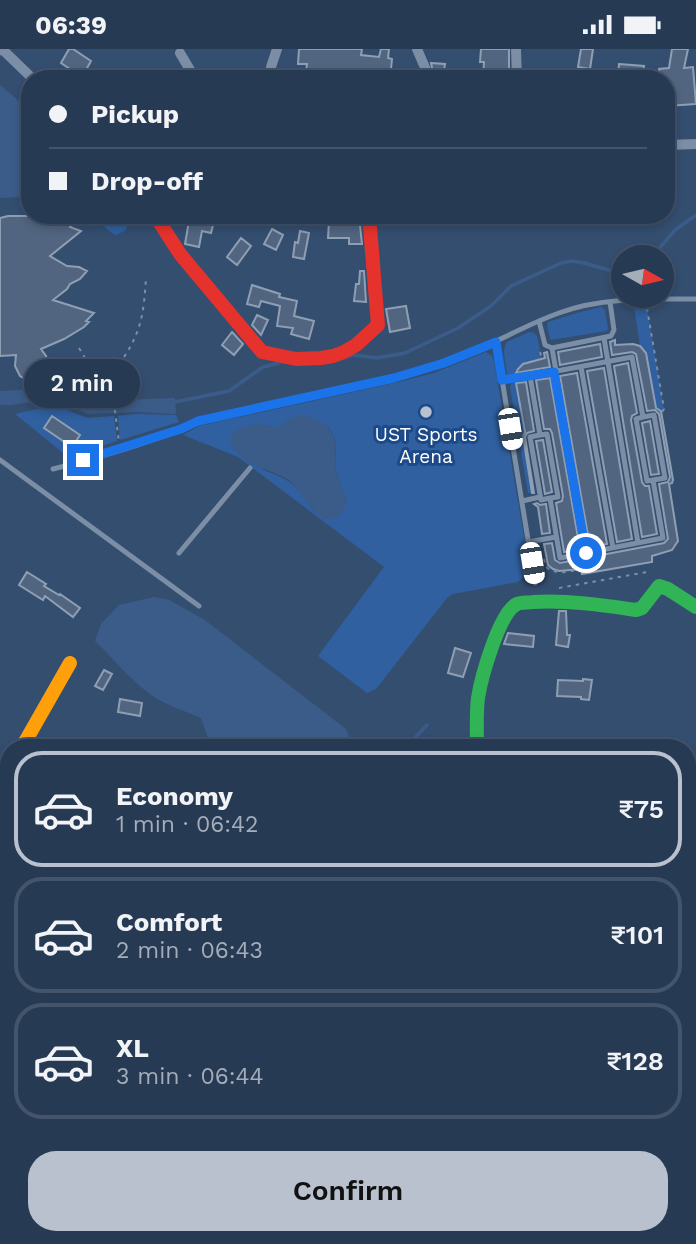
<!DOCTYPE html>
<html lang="en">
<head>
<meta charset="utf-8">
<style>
	:root { --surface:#273a54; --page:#33455e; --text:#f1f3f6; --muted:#a4adb8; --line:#43546b; --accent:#b8c1cd }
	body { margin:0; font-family:"Work Sans",sans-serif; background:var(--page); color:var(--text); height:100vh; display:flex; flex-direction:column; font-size:26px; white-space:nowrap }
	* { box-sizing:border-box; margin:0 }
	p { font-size:23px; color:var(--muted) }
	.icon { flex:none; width:38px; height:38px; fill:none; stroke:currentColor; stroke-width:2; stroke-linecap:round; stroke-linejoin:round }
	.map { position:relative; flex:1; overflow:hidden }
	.sheet { position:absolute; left:0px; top:690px; width:696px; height:506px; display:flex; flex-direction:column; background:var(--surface); border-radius:28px 28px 0 0; box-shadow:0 4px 10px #0003,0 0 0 2px var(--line) }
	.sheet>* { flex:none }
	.hud { position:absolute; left:21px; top:21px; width:654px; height:154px; border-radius:28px; box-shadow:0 4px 10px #0003,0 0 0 2px var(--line); display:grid; align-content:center; height:154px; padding:0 28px; background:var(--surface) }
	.needle { width:46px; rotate:98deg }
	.fabs { position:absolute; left:611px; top:196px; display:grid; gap:14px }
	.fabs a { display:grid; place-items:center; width:63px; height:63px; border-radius:50%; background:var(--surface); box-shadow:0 4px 10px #0003,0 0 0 2px var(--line); font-size:35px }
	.end { position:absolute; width:32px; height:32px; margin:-16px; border:9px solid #1a73e8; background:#fff; box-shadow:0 0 0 4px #fff }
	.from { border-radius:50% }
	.bubble { position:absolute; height:49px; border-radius:24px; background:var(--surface); box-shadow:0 4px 10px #0003,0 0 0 2px var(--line); font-size:23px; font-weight:600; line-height:49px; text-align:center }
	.car { position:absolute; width:21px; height:42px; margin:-21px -10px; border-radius:9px; box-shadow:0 0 5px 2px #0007; background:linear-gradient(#fff 24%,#345 0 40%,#fff 0 76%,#345 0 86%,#fff 0) }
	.hud b { display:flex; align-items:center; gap:24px; height:66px; font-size:26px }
	.hud b+b { border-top:2px solid var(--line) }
	.hud i { width:18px; height:18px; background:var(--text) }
	ul { padding:12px 0 0; list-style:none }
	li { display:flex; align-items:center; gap:21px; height:116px; margin:0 14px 10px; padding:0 14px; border:4px solid var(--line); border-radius:28px }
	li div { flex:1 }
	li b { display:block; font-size:26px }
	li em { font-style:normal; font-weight:600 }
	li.on { border-color:var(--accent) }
	li>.icon { width:63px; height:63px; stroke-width:1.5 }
	.button { display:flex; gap:14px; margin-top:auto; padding:14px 28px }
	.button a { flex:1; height:80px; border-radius:28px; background:var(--accent); color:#111; font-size:28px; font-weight:600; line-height:80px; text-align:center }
	.status { display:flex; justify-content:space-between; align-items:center; height:49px; padding:0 35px; background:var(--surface); direction:ltr }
	.status svg { height:19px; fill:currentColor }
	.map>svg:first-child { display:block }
	.green { fill:#3060a0; fill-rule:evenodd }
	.water { fill:#3b5c89 }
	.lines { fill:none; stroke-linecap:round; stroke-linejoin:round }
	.stream { stroke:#3b5c89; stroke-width:3.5 }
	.building { fill:#516580; stroke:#8f9fb3; stroke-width:2 }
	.path { stroke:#7b8ea5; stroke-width:2; stroke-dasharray:3.5 5; stroke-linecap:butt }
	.lane { stroke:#7b8ea5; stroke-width:5 }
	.street { stroke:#7b8ea5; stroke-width:10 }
	.fast { stroke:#30b455; stroke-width:14 }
	.slow { stroke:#ff9f0a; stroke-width:14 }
	.jam { stroke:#e5322d; stroke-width:14 }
	.route { stroke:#1a73e8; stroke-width:9 }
	.poi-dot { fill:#b8c1cd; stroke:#1c4a89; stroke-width:2.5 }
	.labels { text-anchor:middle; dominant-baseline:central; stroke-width:6; stroke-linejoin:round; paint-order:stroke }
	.poi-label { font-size:19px; fill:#fff; stroke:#1c4a89 }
</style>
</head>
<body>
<div class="status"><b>06:39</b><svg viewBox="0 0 49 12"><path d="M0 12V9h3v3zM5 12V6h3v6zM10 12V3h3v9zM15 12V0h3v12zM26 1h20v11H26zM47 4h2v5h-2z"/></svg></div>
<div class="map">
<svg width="696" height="1195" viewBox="0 0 696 1195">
	<rect width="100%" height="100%" fill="#344e70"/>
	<!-- green -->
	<path class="green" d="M92,166h32l3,8 -1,7 -10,5 -7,-4z
		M644,257l3,2 17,101v3l-2,1 -3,-4 -3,-1 -10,-55 -6,-8 -6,-38z
		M601,258l4,3 3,18 -1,3 -57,9 -3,-15 1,-3 29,-9z
		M529,283l5,1 3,3 5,24c-11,2 -23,2 -26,15l-6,1 -3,-2c-1,-11 -6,-23 0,-32z
		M486,303l6,4 2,5 35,205 -2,7 -9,9 -65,12 -6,4 -71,91 -9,4 -49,-37 66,-89 -146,-110 -55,-22 16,-9 200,-44 35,-9zM260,375l11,3h57c12,15 6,26 8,43 2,12 8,22 11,33l-33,9c-16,-26 -22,-32 -51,-42z
		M516,333l9,50 -2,4 9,57h-4l-18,-106 1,-3z
		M50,357l12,2 25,10 27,-2 3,25 -49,16 -53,-43zM52,367l27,19 -7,11 -28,-18z
		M136,365l40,1 3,7 -59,18 -2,-24z"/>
	<!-- water -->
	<path class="water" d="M0,36l30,25v86l-30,2z
		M56,339l31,12 8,1 80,-3 1,16 -38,-2 -50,2 -25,-10 -17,-4 -35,5h-11v-14z
		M303,367c9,1 13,2 21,8 16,13 10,28 12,47 2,11 8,21 11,32l-7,13c-7,3 -14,5 -20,0 -12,-7 -19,-28 -33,-37 -20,-12 -47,-12 -57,-38l5,-10 11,-5 14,-2 11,3 10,-1 11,-9z
		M154,548l15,3 36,20 141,109 4,10 -4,8h-135l-10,-29c-16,-7 -36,-13 -50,-23 -22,-16 -37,-36 -56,-54l6,-17 18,-19z"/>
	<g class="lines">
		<!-- stream -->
		<path class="stream" d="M652,208l23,-27 21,-15
			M349,307l5,-1 23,3 28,-5 53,-25 33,-22 20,-20 50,-23 11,-2 12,2 39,11
			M170,354l59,-12 34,-24 16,-4
			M406,698l21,-22"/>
	</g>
	<!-- building -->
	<path class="building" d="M69,0h4l18,12 -9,16 -21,-14z
		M299,0h63l-1,6 18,2 2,-8h8l-1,9 4,1 -1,10 15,2 -1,8h-100l2,-15h-9z
		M481,0h28v30h-26l1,-17h-4z
		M581,0h12l-3,20 -12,-2z
		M672,0h16l-4,19 9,-1 3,37 -29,2v-27h-7l-1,-10 10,-1z
		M431,14l14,1 -2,14h-9z
		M619,15l25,2 -1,10 -25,-2z
		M339,166l20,1 3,28h-13v-6h-21l1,-17h10z
		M8,167h21l23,2 15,4 5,2 -2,3 11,4 -31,25 17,10 12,1 8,4 -7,8 -10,5 -3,5 -14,11 41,13 -8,8 3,1 -5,5 -20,12 -23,10 5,7 2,10 -4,10 -9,5 -10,-2 -5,-3 -5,-10 1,-11 -16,1v-138z
		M189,172l24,4 -2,8 -9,-2 -3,16 -14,-3z
		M272,180l11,6 -7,15 -12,-6z
		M300,182l9,2 -5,26 -11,-2 2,-15 3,1z
		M241,189l10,8 -14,19 -10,-8z
		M360,222h4l2,31 -12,-1 2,-17h3z
		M252,236l28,9 -1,3 18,4 -3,15 20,5 -5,18 -18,-5 2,-6 -16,-2 3,-20 -19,-5 -2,6 -12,-3z
		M406,257l4,22 -20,4 -4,-23z
		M257,266l11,5 -7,15 -9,-10z
		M232,283l11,12 -9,11 -12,-10z
		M615,291v5l18,-1 7,2 6,7 10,55 5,3 12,69 -1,3 -3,1 9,57 -6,9 -20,6v6l-70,12 -1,-5 -22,2 -6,-2 -5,-4 -4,-21 8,-1 3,17 5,3 104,-20 4,-4 -9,-55 9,-2 2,-5 -11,-63 -4,-4 -8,1 -11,-57 -4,-2 -20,3 -2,-13z
		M600,295l2,13 -42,8 -2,-13z
		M547,303l3,15 -34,6 2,-4 5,-5 22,-6 -1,-5z
		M628,314l9,50 -5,3 -1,4 11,62 3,4h4l8,48 -15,3 -28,-171z
		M604,319l28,171 -15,3 -30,-171z
		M577,324l30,171 -17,3 -30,-171z
		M550,329l30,171 -16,3 -8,-49 6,-2 1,-5 -11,-63 -2,-4h-6l-8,-49z
		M526,333l8,49 -7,2 -2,4 9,56h-2l-9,-57 2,-4 -9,-49z
		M52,367l28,19 -8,12 -28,-19z
		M650,372l9,53 -8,1 -9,-52z
		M543,391l9,52 -7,2 -9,-53z
		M537,454l3,2 6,-1 4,29 -8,1 -4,-27 -4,-3z
		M27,523l19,12 -2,2 15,9 1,-1 20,14 -7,9 -28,-21 -2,4 -24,-15z
		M559,562h7l1,24h3l-2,12 -12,-2z
		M508,584l26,3 -1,11 -29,-3z
		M455,599l16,5 -8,24 -15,-4z
		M104,621l8,4 -9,16 -8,-4z
		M583,630l9,1 -3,20 -8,-1v-2l-24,-1 1,-16 25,1z
		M120,650l22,4 -2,13 -22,-4z
		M0,800l9,1v20l-9,-2z
		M0,1062l9,2v29l-9,-1z
		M688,1102l8,1 -3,24h-5z
		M135,1186h20l23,5v4h-44z
		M409,1186h24v9l-24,-2z"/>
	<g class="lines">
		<!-- path -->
		<path class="path" d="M647,259l17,101 -2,3
			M79,299l11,18 21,14 8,62
			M540,303l2,6
			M124,308c18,-27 20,-47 22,-79
			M544,510l2,8c11,8 21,5 34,2
			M559,539l88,-16"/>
		<!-- lane -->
		<path class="lane" d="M539,272l6,24 7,3 59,-12 3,-6 -4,-28
			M604,289l34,205
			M496,293l39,241
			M552,299l4,23
			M632,308l11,60 -7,2 11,62 6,-1 10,58 -103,20 -10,-60 8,-1 -11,-63 -7,1 -10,-59z
			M581,318l32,181
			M554,322l32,182
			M502,331l28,-4
			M643,368l11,-2 11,63 -12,2
			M540,386l-10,2 11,63 9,-2
			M0,411l199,146
			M53,420c47,-12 102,-27 145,-48 81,-18 165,-32 244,-57 41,-13 77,-37 117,-51 43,-16 92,-14 137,-14
			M522,452l18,-4
			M528,493l28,-5
			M179,504l71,-85"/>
		<!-- street -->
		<path class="street" d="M417,0l9,21 1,9
			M516,0l1,30
			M0,1l4,1 29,28
			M180,4l13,22 -2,4
			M271,18l6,-18
			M667,96l29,-1
			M0,747l1,-20
			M688,840l8,-3
			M0,859l9,1
			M688,943l8,2
			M0,972l9,4
			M0,1023l9,-28
			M0,1118l9,3
			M678,1186v9
			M284,1195v-9"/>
		<!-- fast -->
		<path class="fast" d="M477,698c0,-16 -1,-33 1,-49 3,-19 21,-86 39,-94 5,-2 11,-1 16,-2 35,-2 69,3 103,8l6,-2 17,-22 9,3 28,18
			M526,1186l37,6 22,-1 9,2"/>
		<!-- slow -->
		<path class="slow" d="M24,698l1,-5 45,-79"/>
		<!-- jam -->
		<path class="jam" d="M155,166l25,39 82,98 34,7 25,-1 12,-2 11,-4 12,-7 22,-20 -9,-110"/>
	</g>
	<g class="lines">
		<!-- route -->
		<path class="route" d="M83,411l98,-31 17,-8 196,-43 50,-15 52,-21 6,38 52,-8 32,181"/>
	</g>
	<!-- markers -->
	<circle class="poi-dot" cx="426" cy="363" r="7"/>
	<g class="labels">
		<!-- poi labels -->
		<g class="poi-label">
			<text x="426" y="385">UST Sports<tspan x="426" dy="22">Arena</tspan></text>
		</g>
	</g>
</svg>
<div class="fabs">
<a><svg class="needle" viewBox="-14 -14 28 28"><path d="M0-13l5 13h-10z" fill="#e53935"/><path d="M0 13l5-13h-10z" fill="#a4adb8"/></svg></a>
</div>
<i class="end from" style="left:586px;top:504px"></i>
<i class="end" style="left:83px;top:411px"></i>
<div class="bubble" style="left:24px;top:310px;width:116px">2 min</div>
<i class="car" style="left:510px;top:380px;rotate:171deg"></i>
<i class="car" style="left:532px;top:514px;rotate:171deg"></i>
<div class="hud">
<b><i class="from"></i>Pickup</b>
<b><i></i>Drop-off</b>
</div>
<section class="sheet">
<ul>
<li class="on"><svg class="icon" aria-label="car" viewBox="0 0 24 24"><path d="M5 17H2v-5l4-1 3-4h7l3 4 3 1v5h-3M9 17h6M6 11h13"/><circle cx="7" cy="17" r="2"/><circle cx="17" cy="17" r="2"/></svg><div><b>Economy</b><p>1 min · 06:42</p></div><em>₹75</em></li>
<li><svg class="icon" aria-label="car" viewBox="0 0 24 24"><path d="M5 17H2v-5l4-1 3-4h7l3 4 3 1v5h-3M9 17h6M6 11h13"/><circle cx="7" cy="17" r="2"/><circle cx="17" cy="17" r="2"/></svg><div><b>Comfort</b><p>2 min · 06:43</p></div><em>₹101</em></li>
<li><svg class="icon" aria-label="car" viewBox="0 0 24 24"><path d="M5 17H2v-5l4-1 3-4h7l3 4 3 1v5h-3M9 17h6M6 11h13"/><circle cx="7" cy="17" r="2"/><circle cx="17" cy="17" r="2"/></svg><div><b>XL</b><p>3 min · 06:44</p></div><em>₹128</em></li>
</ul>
<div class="button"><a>Confirm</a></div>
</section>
</div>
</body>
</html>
